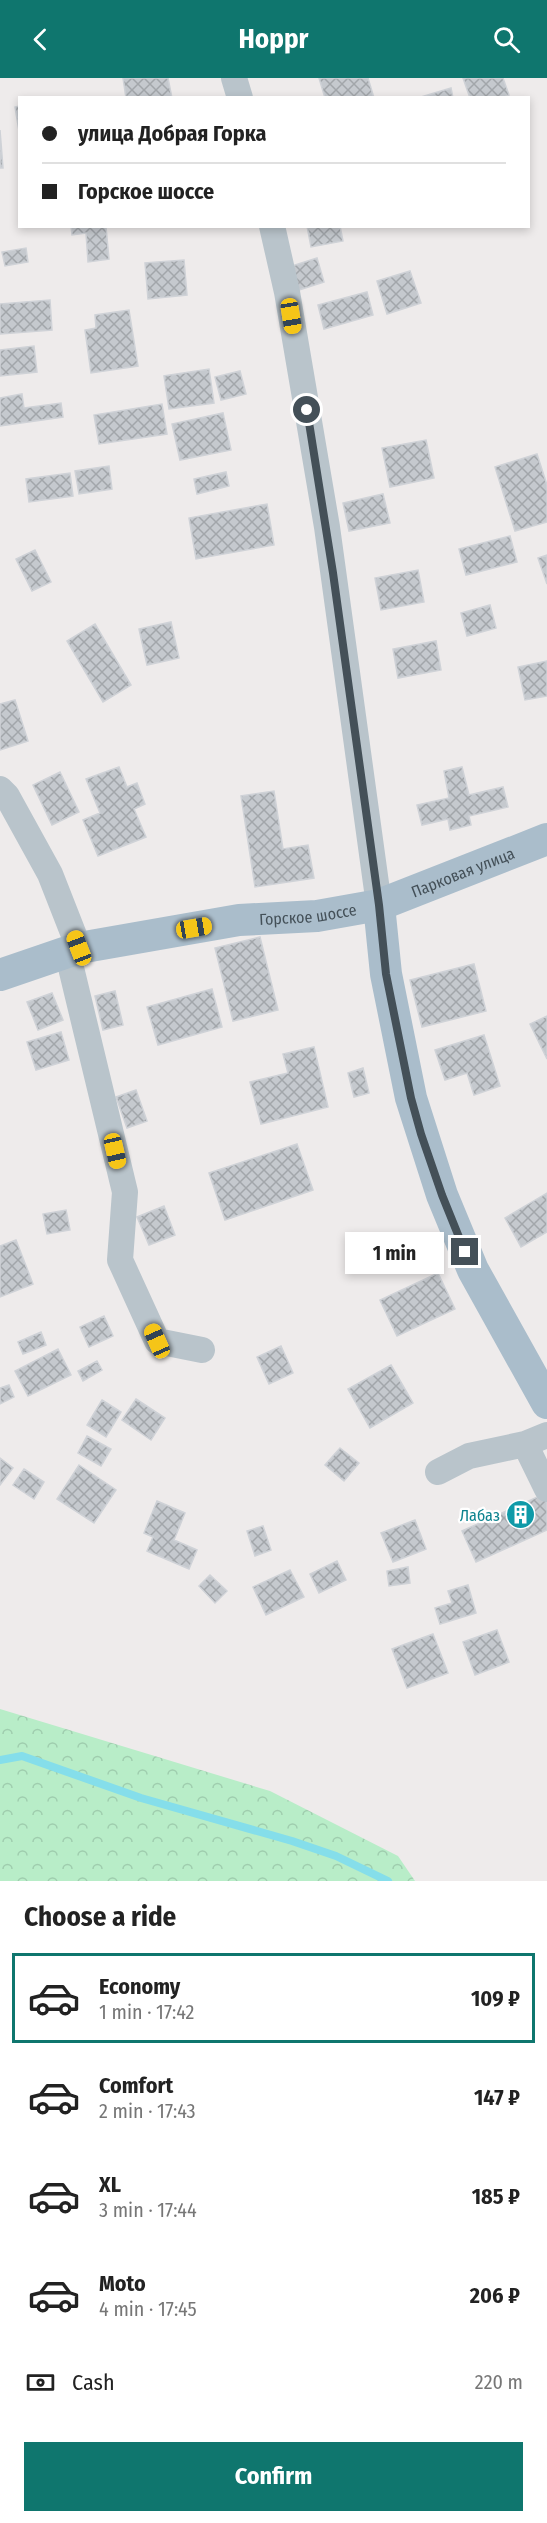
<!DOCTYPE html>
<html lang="en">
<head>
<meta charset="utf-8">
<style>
	:root { --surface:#fff; --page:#f6f6f6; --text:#222; --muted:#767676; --line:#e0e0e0; --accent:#0f766e }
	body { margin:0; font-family:"Fira Sans Condensed",sans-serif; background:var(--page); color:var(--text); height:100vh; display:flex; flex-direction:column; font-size:22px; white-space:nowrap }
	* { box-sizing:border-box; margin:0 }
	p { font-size:20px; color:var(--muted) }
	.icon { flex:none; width:33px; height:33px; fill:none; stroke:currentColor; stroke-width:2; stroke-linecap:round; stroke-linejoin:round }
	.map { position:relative; height:1803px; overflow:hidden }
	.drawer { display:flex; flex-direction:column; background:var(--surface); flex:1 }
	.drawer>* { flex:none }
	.top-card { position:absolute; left:18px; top:18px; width:512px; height:132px; border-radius:0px; box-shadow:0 3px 9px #0003; display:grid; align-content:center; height:132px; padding:0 24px; background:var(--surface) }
	.end { position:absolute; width:27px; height:27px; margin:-14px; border:8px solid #445058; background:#fff; box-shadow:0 0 0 3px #fff }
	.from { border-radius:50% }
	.bubble { position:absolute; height:42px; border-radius:0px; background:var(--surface); box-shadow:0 3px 9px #0003; font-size:20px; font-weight:700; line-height:42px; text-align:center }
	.car { position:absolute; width:18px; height:36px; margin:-18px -9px; border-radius:8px; box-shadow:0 0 4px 2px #0007; background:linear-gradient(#f5c518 24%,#345 0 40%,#f5c518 0 76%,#345 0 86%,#f5c518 0) }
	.top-card b { display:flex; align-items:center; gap:21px; height:57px; font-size:22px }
	.top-card b+b { border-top:2px solid var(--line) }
	.top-card i { width:15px; height:15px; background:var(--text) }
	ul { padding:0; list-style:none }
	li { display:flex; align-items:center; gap:18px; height:90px; margin:0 12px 9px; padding:0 12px; border:3px solid transparent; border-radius:0px }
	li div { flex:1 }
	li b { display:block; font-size:22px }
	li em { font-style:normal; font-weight:700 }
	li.current { border-color:var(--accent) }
	li>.icon { width:54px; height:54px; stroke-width:1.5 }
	h2 { padding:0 24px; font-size:27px; line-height:72px }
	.pay { display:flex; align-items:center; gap:15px; height:66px; padding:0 24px; font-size:22px }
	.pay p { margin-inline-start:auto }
	.cta { display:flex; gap:12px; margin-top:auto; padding:12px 24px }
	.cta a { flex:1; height:69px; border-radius:0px; background:var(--accent); color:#fff; font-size:24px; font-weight:700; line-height:69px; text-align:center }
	header { display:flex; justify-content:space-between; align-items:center; height:78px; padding:0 24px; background:var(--accent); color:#fff; font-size:27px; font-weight:700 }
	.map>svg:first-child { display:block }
	.forest { fill:url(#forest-crowns) }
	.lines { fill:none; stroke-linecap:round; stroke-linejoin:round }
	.stream { stroke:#85deea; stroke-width:8 }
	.building { fill:url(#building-cross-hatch); stroke:#cfd2d7; stroke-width:1.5 }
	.minor { stroke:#b9c4cb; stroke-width:26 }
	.major { stroke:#aabdcb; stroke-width:32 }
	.route { stroke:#445058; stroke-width:8 }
	.labels { text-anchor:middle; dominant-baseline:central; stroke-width:4.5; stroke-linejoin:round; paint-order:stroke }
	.street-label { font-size:16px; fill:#445058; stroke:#fff }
	.culture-label { font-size:16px; fill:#0d838f; stroke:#fff; text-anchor:end }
</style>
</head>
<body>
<header><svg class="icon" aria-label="back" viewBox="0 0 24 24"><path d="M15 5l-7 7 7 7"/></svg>Hoppr<svg class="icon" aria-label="search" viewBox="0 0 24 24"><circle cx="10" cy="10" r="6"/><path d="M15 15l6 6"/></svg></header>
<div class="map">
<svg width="547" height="1803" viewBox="0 0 547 1803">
	<defs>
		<pattern id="forest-crowns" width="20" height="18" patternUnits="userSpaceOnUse" patternTransform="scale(1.5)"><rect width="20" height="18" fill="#b8edc8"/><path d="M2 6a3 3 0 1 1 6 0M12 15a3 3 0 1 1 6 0" fill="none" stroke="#9fcdae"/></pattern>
		<pattern id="building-cross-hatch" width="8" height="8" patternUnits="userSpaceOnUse" patternTransform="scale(1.5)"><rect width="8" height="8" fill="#c5c9ce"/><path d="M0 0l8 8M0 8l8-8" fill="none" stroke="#a2a6aa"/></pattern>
	</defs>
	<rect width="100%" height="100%" fill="#eeebeb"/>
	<!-- forest -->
	<path class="forest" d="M0,1631l270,82 128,65 17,25h-415z"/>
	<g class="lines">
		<!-- stream -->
		<path class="stream" d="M0,1682l22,-4 119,42 151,43 44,15 52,25"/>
	</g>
	<!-- building -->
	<path class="building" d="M123,0h45l4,20h-46z
		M319,0h49l6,20h-49z
		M463,0h40l6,17 -7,3h-32z
		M451,10l2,10 -32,-1z
		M20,28v31l-5,-30z
		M0,52l3,38h-3z
		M71,148h45l-10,1 3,32 -21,3 -2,-29 -14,2z
		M307,148h33l3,15 -32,6z
		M26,170l2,14 -23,4 -3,-14z
		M317,180l7,24 -25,8 -7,-24z
		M184,182l3,35 -39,4 -3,-36z
		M410,193l11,32 -34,11 -10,-33z
		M367,214l6,23 -49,14 -6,-24z
		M50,222l2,30 -52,4v-30z
		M129,232l9,56 -47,7 -6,-43 11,-2 -1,-13z
		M34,268l3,26 -37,4v-26z
		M209,291l5,34 -45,6 -5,-33z
		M240,293l6,23 -25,6 -6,-23z
		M22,316l2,14 37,-5 2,14 -63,9v-28z
		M162,326l5,30 -68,10 -5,-29z
		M223,335l8,37 -51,10 -8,-36z
		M426,362l8,38 -44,9 -8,-39z
		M537,376l10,31v37l-32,9 -20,-64z
		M109,388l3,23 -33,5 -4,-23z
		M226,394l3,14 -32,8 -3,-15z
		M70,395l3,23 -44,6 -3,-23z
		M383,416l7,29 -41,8 -6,-28z
		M267,426l7,41 -78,14 -7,-41z
		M510,458l7,26 -51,13 -7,-26z
		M35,472l16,32 -19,9 -16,-32z
		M547,477v29l-9,-26z
		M418,492l6,32 -43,8 -6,-32z
		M490,527l6,23 -29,8 -6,-23z
		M171,544l8,36 -32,7 -8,-36z
		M95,546l36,61 -28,17 -36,-61z
		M436,563l5,29 -43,8 -5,-29z
		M547,583v35l-22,4 -7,-33z
		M15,622l13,41 -28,9v-46z
		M119,689l8,20 10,-4 8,21 -11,5 12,28 -48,19 -15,-36 17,-7 -14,-34z
		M462,689l7,28 34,-8 5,20 -39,9 2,9 -21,5 -2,-11 -26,6 -5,-20 32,-7 -5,-27z
		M60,694l19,40 -27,13 -19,-40z
		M274,713l9,58 25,-4 6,33 -59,9 -14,-91z
		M260,859l18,73 -45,11 -18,-73z
		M474,886l12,47 -64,16 -12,-47z
		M212,911l10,38 -64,18 -11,-38z
		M115,913l8,34 -20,5 -8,-34z
		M52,915l11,27 -25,10 -11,-28z
		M547,938v43l-17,-35z
		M61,954l8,28 -33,10 -9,-28z
		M484,957l16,51 -26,9 -7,-22 -22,7 -10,-30z
		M314,969l14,60 -67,17 -11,-42 38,-9 -5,-19z
		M363,990l6,25 -15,4 -6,-24z
		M136,1012l11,31 -20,7 -11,-31z
		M297,1066l16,46 -88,30 -16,-47z
		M547,1115v39l-26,15 -16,-29z
		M164,1128l11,29 -26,10 -12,-28z
		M66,1132l4,20 -23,4 -4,-20z
		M16,1162l17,44 -33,13v-51z
		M438,1195l17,36 -58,27 -17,-36z
		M104,1238l9,20 -24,11 -9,-20z
		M41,1254l5,13 -23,9 -5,-12z
		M281,1268l12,27 -24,11 -12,-27z
		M58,1271l13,26 -43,21 -13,-25z
		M97,1283l5,9 -19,11 -5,-10z
		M391,1287l22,38 -43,25 -22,-39z
		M9,1307l5,12 -14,7v-16z
		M136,1321l29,19 -14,22 -29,-20z
		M102,1322l19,12 -15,25 -19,-12z
		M87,1358l24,13 -10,17 -23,-13z
		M340,1370l19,15 -15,18 -19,-16z
		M0,1380l13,10 -13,17z
		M79,1387l37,25 -22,33 -37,-24z
		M24,1391l20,13 -10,17 -21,-14z
		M544,1416l3,7v29l-71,32 -14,-31z
		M157,1423l28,12 -11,27 23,10 -8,19 -42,-18 6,-14 -9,-4z
		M415,1442l11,29 -33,13 -12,-29z
		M263,1448l8,24 -16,6 -8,-25z
		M337,1483l9,19 -27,13 -9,-19z
		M408,1489l2,16 -21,3 -2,-15z
		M290,1492l14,27 -38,18 -13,-28z
		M210,1497l17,16 -12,12 -16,-17z
		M468,1507l8,28 -36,11 -5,-16 17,-5 -4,-12z
		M497,1552l12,32 -34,13 -12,-33z
		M433,1556l15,39 -41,15 -15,-39z"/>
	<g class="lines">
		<!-- minor -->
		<path class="minor" d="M234,0l6,20
			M272,148l15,66 40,235 52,378
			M0,711l7,7 43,78 29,74
			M67,873l58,241 -5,68 37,81 45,9
			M525,1366l22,45
			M438,1394l31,-16 56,-12 22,-9"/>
		<!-- major -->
		<g class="major">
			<path d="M379,827l7,69 25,124 31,97 31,75 74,133"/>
			<path id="s1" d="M0,897l79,-27 160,-28 78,-4 62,-11 168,-66"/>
		</g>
	</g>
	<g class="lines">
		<!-- route -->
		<path class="route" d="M307,332l26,163 46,332 7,69 25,124 10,36 21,61 23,57"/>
	</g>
	<!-- icons -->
	<defs>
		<symbol id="building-disc" viewBox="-11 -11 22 22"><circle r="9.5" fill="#0f9aa8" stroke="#fff"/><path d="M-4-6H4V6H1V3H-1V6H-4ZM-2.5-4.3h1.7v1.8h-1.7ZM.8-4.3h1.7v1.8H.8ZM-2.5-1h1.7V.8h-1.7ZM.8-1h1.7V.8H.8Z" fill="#fff"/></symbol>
	</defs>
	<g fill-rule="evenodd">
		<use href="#building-disc" x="504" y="1420" width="33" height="33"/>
	</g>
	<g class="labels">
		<!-- street labels -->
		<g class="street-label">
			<text stroke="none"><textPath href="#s1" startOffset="477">Парковая улица</textPath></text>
			<text stroke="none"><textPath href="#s1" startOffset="315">Горское шоссе</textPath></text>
		</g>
		<!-- culture labels -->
		<g class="culture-label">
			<text x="500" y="1437">Лабаз</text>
		</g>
	</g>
</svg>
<i class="end from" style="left:307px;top:332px"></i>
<i class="end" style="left:465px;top:1174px"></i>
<div class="bubble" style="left:345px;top:1154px;width:99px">1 min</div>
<i class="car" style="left:291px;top:238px;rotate:171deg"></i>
<i class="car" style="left:194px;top:850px;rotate:80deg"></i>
<i class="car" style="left:79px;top:870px;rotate:339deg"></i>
<i class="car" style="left:115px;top:1073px;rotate:167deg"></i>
<i class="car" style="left:157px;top:1263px;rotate:336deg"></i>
<div class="top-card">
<b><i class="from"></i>улица Добрая Горка</b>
<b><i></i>Горское шоссе</b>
</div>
</div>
<section class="drawer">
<h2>Choose a ride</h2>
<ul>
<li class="current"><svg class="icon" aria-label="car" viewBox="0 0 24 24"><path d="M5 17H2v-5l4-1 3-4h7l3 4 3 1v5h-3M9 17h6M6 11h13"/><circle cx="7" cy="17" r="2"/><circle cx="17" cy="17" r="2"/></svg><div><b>Economy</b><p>1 min · 17:42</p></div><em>109 ₽</em></li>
<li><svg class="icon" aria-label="car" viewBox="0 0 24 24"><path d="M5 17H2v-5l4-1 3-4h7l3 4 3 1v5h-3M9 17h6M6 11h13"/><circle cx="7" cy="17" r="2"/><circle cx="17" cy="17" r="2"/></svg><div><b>Comfort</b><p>2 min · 17:43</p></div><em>147 ₽</em></li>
<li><svg class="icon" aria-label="car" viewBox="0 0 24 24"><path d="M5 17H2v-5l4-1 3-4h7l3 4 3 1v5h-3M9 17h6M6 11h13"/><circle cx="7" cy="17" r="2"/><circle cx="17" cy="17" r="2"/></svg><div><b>XL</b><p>3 min · 17:44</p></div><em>185 ₽</em></li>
<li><svg class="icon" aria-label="car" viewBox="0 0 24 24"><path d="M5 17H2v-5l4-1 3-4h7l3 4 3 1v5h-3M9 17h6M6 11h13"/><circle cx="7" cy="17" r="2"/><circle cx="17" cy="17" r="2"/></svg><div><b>Moto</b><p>4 min · 17:45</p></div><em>206 ₽</em></li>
</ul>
<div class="pay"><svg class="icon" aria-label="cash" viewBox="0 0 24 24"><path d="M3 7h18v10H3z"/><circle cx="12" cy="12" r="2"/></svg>Cash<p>220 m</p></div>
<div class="cta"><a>Confirm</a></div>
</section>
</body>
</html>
